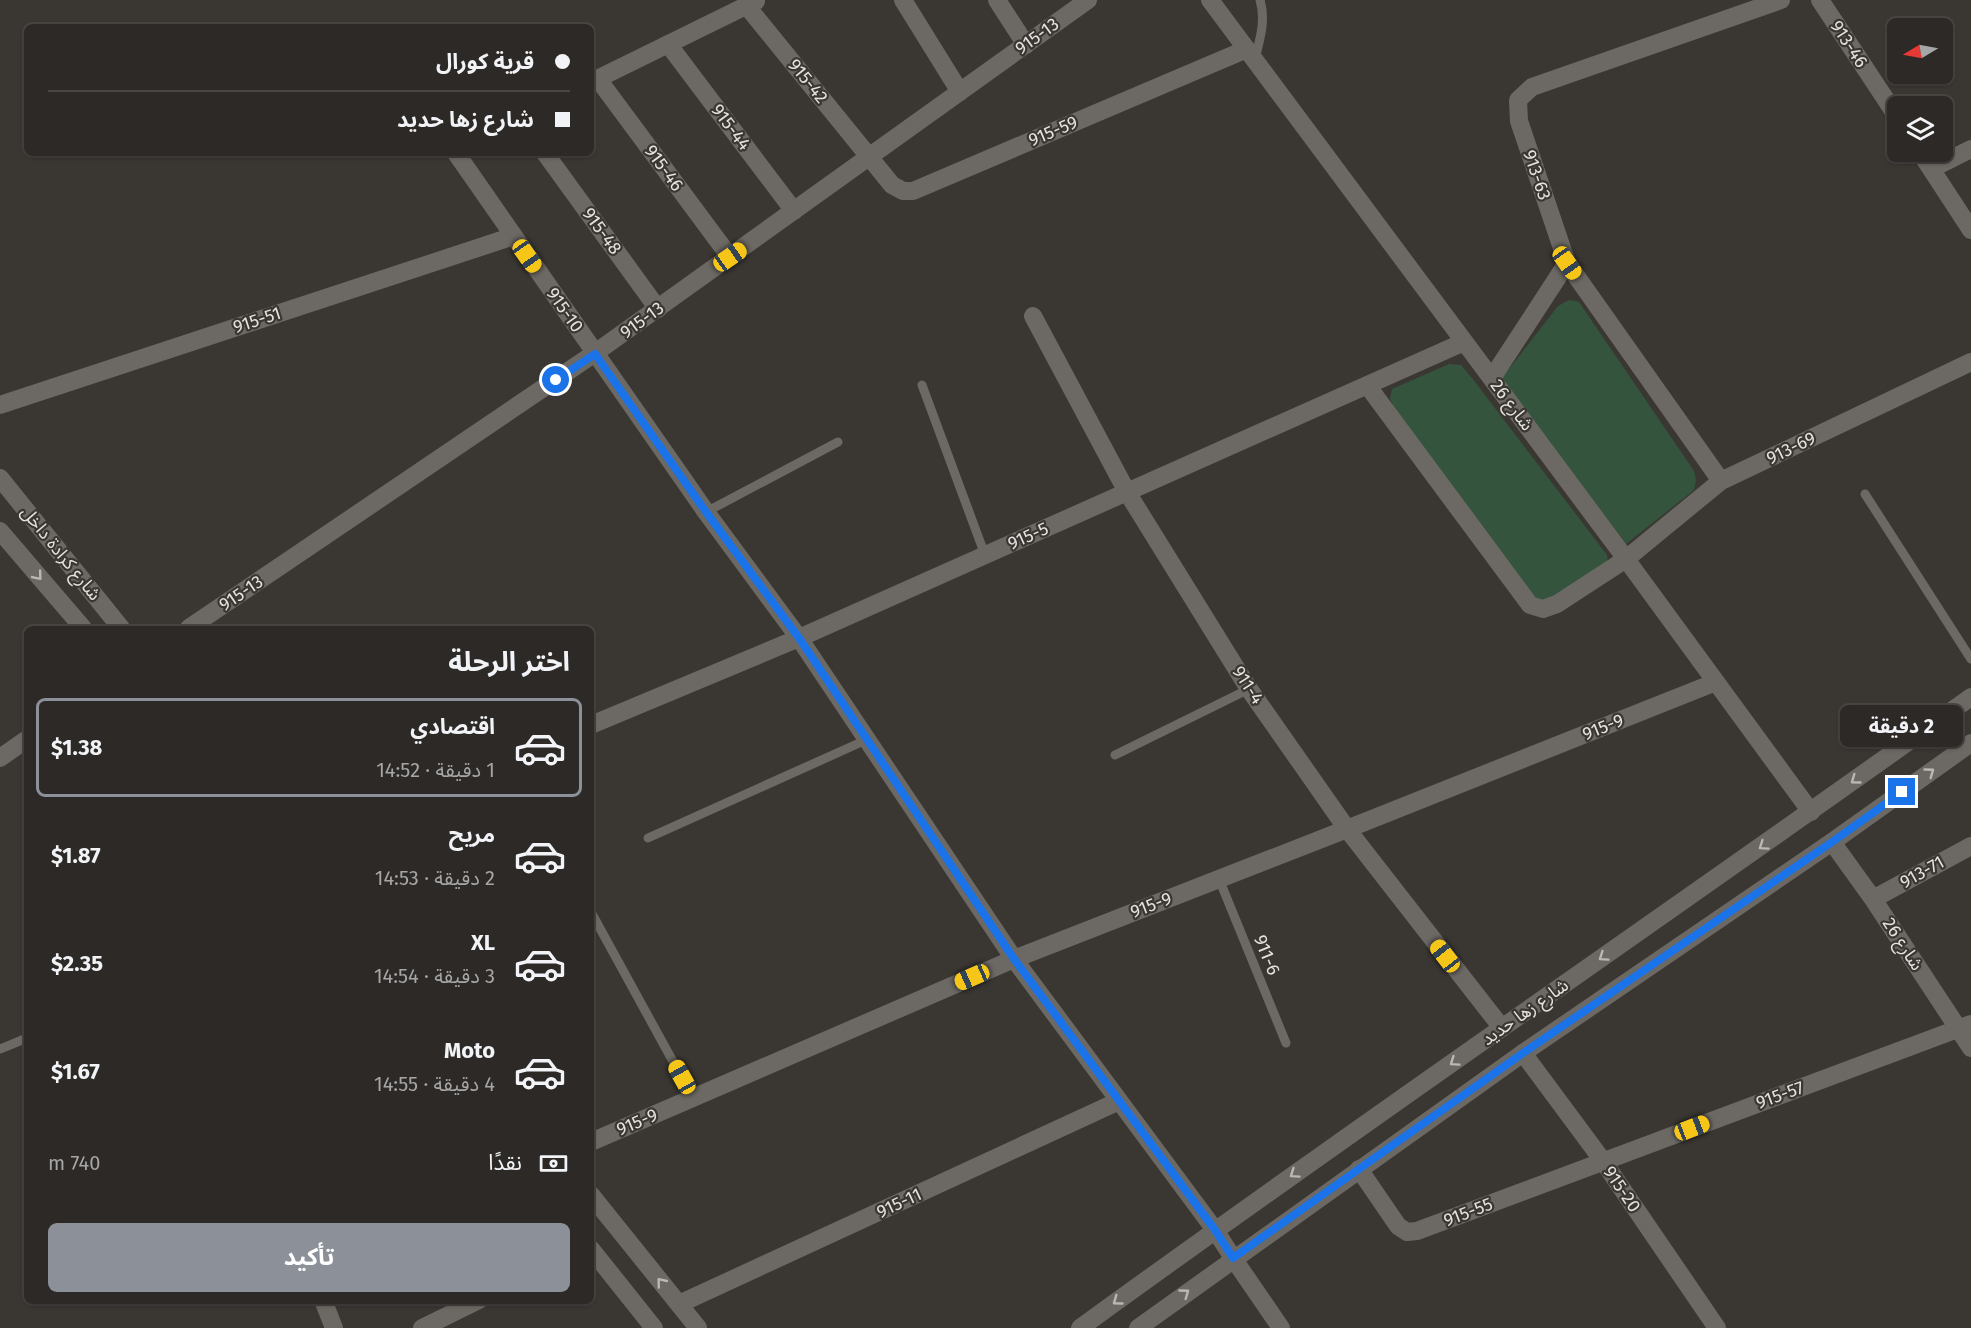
<!DOCTYPE html>
<html lang="ar">
<head>
<meta charset="utf-8">
<style>
	:root { --surface:#2c2926; --page:#34312e; --text:#f1f3f6; --muted:#a6a6a7; --line:#484543; --accent:#8c9099 }
	body { margin:0; font-family:"Fira Sans","Noto Sans Arabic",sans-serif; background:var(--page); color:var(--text); direction:rtl; height:100vh; display:flex; flex-direction:column; font-size:22px; white-space:nowrap }
	* { box-sizing:border-box; margin:0 }
	p { font-size:20px; color:var(--muted) }
	.icon { flex:none; width:33px; height:33px; fill:none; stroke:currentColor; stroke-width:2; stroke-linecap:round; stroke-linejoin:round }
	.map { position:relative; flex:1; overflow:hidden; direction:ltr }
	.side { position:absolute; left:24px; top:626px; width:570px; height:678px; display:flex; flex-direction:column; background:var(--surface); border-radius:9px; box-shadow:0 2px 4px #0004,0 0 0 2px var(--line); direction:rtl }
	.side>* { flex:none }
	.top-card { position:absolute; left:24px; top:24px; width:570px; height:132px; border-radius:9px; box-shadow:0 2px 4px #0004,0 0 0 2px var(--line); direction:rtl; display:grid; align-content:center; height:132px; padding:0 24px; background:var(--surface) }
	.needle { width:39px; rotate:260deg }
	.tools { position:absolute; left:1887px; top:18px; display:grid; gap:12px }
	.tools a { display:grid; place-items:center; width:66px; height:66px; border-radius:9px; background:var(--surface); box-shadow:0 2px 4px #0004,0 0 0 2px var(--line); font-size:30px }
	.end { position:absolute; width:27px; height:27px; margin:-14px; border:8px solid #1a73e8; background:#fff; box-shadow:0 0 0 3px #fff }
	.from { border-radius:50% }
	.bubble { position:absolute; height:42px; border-radius:9px; background:var(--surface); box-shadow:0 2px 4px #0004,0 0 0 2px var(--line); font-size:20px; font-weight:700; line-height:42px; text-align:center; direction:rtl }
	.car { position:absolute; width:18px; height:36px; margin:-18px -9px; border-radius:8px; box-shadow:0 0 4px 2px #0007; background:linear-gradient(#f5c518 24%,#345 0 40%,#f5c518 0 76%,#345 0 86%,#f5c518 0) }
	.top-card b { display:flex; align-items:center; gap:21px; height:57px; font-size:22px }
	.top-card b+b { border-top:2px solid var(--line) }
	.top-card i { width:15px; height:15px; background:var(--text) }
	ul { padding:0; list-style:none }
	li { display:flex; align-items:center; gap:18px; height:99px; margin:0 12px 9px; padding:0 12px; border:3px solid transparent; border-radius:9px }
	li div { flex:1 }
	li b { display:block; font-size:22px }
	li em { font-style:normal; font-weight:700 }
	li.selected { border-color:var(--accent) }
	li>.icon { width:54px; height:54px; stroke-width:1.5 }
	h2 { padding:0 24px; font-size:27px; line-height:72px }
	.pay { display:flex; align-items:center; gap:15px; height:66px; padding:0 24px; font-size:22px }
	.pay p { margin-inline-start:auto }
	.primary-button { display:flex; gap:12px; margin-top:auto; padding:12px 24px }
	.primary-button a { flex:1; height:69px; border-radius:9px; background:var(--accent); color:#fff; font-size:24px; font-weight:700; line-height:69px; text-align:center }
	.map>svg:first-child { display:block }
	.green { fill:#35543d }
	.lines { fill:none; stroke-linecap:round; stroke-linejoin:round }
	.service { stroke:#6c6964; stroke-width:9 }
	.minor { stroke:#6c6964; stroke-width:18 }
	.tertiary { stroke:#6c6964; stroke-width:18 }
	.secondary { stroke:#6c6964; stroke-width:18 }
	.oneway { stroke:#bab8b4 }
	.route { stroke:#1a73e8; stroke-width:8 }
	.labels { text-anchor:middle; dominant-baseline:central; stroke-width:4.5; stroke-linejoin:round; paint-order:stroke }
	.street-label { font-size:18px; fill:#e4e2df; stroke:#3a3733 }
</style>
</head>
<body>
<div class="map">
<svg width="1971" height="1328" viewBox="0 0 1971 1328">
	<rect width="100%" height="100%" fill="#3a3733"/>
	<!-- green -->
	<path class="green" d="M1569,300l10,2 115,169 2,9 -2,10 -68,54 -124,-166 56,-72z
		M1449,364l12,1 11,13 135,177 1,7 -54,38 -12,1 -10,-6 -138,-186 -4,-11 2,-9z"/>
	<g class="lines">
		<!-- service -->
		<path class="service" d="M1255,59c5,-20 11,-39 5,-59
			M922,385l63,170
			M1865,494l106,165
			M706,512l132,-70
			M1115,755l134,-66
			M648,838l218,-98
			M1219,879l67,164
			M591,912l102,186
			M0,1049l27,-11"/>
		<!-- minor -->
		<path class="minor" d="M903,0l57,92
			M997,0l29,45
			M1210,0l416,559 185,253
			M1820,0l78,118
			M746,5l146,180 11,6h10l334,-142
			M668,44l126,167
			M598,79l132,178
			M591,82l165,-81
			M1920,152l51,78
			M456,153l250,359 93,126 215,321 201,271
			M545,153l113,156
			M1931,169l40,-20
			M1033,316l94,176 122,197 98,140 155,199
			M1492,378l75,-115
			M1367,385l163,220 13,4 14,-5 69,-45 95,-78 250,-119
			M0,405l514,-169
			M1721,481l-154,-218 -48,-142 -1,-21 14,-13 249,-87
			M189,628l406,-275 493,-353
			M591,725l208,-87 665,-296
			M0,758l27,-19
			M1832,842l41,57 98,149
			M1873,899l98,-53
			M1523,1053l80,108 114,167
			M591,1142l423,-183 333,-130 369,-147
			M1359,1169l39,57 9,6 10,-1 554,-207
			M1233,1258l48,70
			M323,1300l11,28
			M679,1304l440,-203
			M422,1328l57,-28"/>
		<!-- tertiary -->
		<path class="tertiary" d="M1215,1230l18,28
			M1080,1328c294,-214 595,-419 891,-631
			M1138,1328l385,-275 309,-211 139,-99"/>
		<!-- secondary -->
		<path class="secondary" d="M0,478l121,150
			M0,531l83,97
			M591,1195l107,133
			M591,1249l63,79"/>
	</g>
	<!-- one-way arrows -->
	<defs><path id="oneway-chevron" d="M-2-3.5L2.5 0L-2 3.5" fill="none" stroke-width="1.6" stroke-linecap="round" stroke-linejoin="round" transform="scale(1.5)"/></defs>
	<g class="oneway">
		<use href="#oneway-chevron" transform="translate(38 576) rotate(50)"/>
		<use href="#oneway-chevron" transform="translate(1930 772) rotate(-36)"/>
		<use href="#oneway-chevron" transform="translate(1855 780) rotate(144)"/>
		<use href="#oneway-chevron" transform="translate(1763 846) rotate(145)"/>
		<use href="#oneway-chevron" transform="translate(1603 957) rotate(145)"/>
		<use href="#oneway-chevron" transform="translate(1454 1062) rotate(145)"/>
		<use href="#oneway-chevron" transform="translate(1294 1174) rotate(145)"/>
		<use href="#oneway-chevron" transform="translate(661 1282) rotate(-129)"/>
		<use href="#oneway-chevron" transform="translate(1185 1293) rotate(-36)"/>
		<use href="#oneway-chevron" transform="translate(1117 1301) rotate(144)"/>
	</g>
	<g class="lines">
		<!-- route -->
		<path class="route" d="M556,380l39,-26 111,158 93,126 215,321 201,271 18,28 290,-205 309,-211 70,-50"/>
	</g>
	<g class="labels">
		<!-- street labels -->
		<g class="street-label">
			<text transform="translate(1037 36) rotate(-36)">915-13</text>
			<text transform="translate(1849 44) rotate(57)">913-46</text>
			<text transform="translate(808 81) rotate(51)">915-42</text>
			<text transform="translate(731 127) rotate(53)">915-44</text>
			<text transform="translate(1053 131) rotate(-23)">915-59</text>
			<text transform="translate(664 168) rotate(54)">915-46</text>
			<text transform="translate(1537 175) rotate(71)">913-63</text>
			<text transform="translate(602 231) rotate(54)">915-48</text>
			<text transform="translate(565 310) rotate(55)">915-10</text>
			<text transform="translate(257 320) rotate(-18)">915-51</text>
			<text transform="translate(642 320) rotate(-36)">915-13</text>
			<text transform="translate(1512 405) rotate(53)">شارع 26</text>
			<text transform="translate(1791 448) rotate(-26)">913-69</text>
			<text transform="translate(1028 536) rotate(-24)">915-5</text>
			<text transform="translate(61 553) rotate(51)">شارع كرادة داخل</text>
			<text transform="translate(241 593) rotate(-34)">915-13</text>
			<text transform="translate(1248 685) rotate(57)">911-4</text>
			<text transform="translate(1603 727) rotate(-22)">915-9</text>
			<text transform="translate(1922 872) rotate(-29)">913-71</text>
			<text transform="translate(1151 905) rotate(-21)">915-9</text>
			<text transform="translate(1903 944) rotate(57)">شارع 26</text>
			<text transform="translate(1267 955) rotate(68)">911-6</text>
			<text transform="translate(1525 1012) rotate(-35)">شارع زها حديد</text>
			<text transform="translate(1780 1095) rotate(-20)">915-57</text>
			<text transform="translate(637 1122) rotate(-23)">915-9</text>
			<text transform="translate(1622 1189) rotate(56)">915-20</text>
			<text transform="translate(899 1203) rotate(-25)">915-11</text>
			<text transform="translate(1468 1212) rotate(-21)">915-55</text>
		</g>
	</g>
</svg>
<div class="tools">
<a><svg class="needle" viewBox="-14 -14 28 28"><path d="M0-13l5 13h-10z" fill="#e53935"/><path d="M0 13l5-13h-10z" fill="#a6a6a7"/></svg></a>
<a><svg class="icon" aria-label="layers" viewBox="0 0 24 24"><path d="M12 4l9 5-9 5-9-5zM3 14l9 5 9-5"/></svg></a>
</div>
<i class="end from" style="left:556px;top:380px"></i>
<i class="end" style="left:1902px;top:792px"></i>
<div class="bubble" style="left:1840px;top:705px;width:123px">2 دقيقة</div>
<i class="car" style="left:527px;top:256px;rotate:145deg"></i>
<i class="car" style="left:730px;top:257px;rotate:55deg"></i>
<i class="car" style="left:1567px;top:263px;rotate:145deg"></i>
<i class="car" style="left:1445px;top:956px;rotate:322deg"></i>
<i class="car" style="left:972px;top:977px;rotate:246deg"></i>
<i class="car" style="left:682px;top:1077px;rotate:331deg"></i>
<i class="car" style="left:1692px;top:1128px;rotate:69deg"></i>
<div class="top-card">
<b><i class="from"></i>قرية كورال</b>
<b><i></i>شارع زها حديد</b>
</div>
<section class="side">
<h2>اختر الرحلة</h2>
<ul>
<li class="selected"><svg class="icon" aria-label="car" viewBox="0 0 24 24"><path d="M5 17H2v-5l4-1 3-4h7l3 4 3 1v5h-3M9 17h6M6 11h13"/><circle cx="7" cy="17" r="2"/><circle cx="17" cy="17" r="2"/></svg><div><b>اقتصادي</b><p>1 دقيقة · 14:52</p></div><em>$1.38</em></li>
<li><svg class="icon" aria-label="car" viewBox="0 0 24 24"><path d="M5 17H2v-5l4-1 3-4h7l3 4 3 1v5h-3M9 17h6M6 11h13"/><circle cx="7" cy="17" r="2"/><circle cx="17" cy="17" r="2"/></svg><div><b>مريح</b><p>2 دقيقة · 14:53</p></div><em>$1.87</em></li>
<li><svg class="icon" aria-label="car" viewBox="0 0 24 24"><path d="M5 17H2v-5l4-1 3-4h7l3 4 3 1v5h-3M9 17h6M6 11h13"/><circle cx="7" cy="17" r="2"/><circle cx="17" cy="17" r="2"/></svg><div><b>XL</b><p>3 دقيقة · 14:54</p></div><em>$2.35</em></li>
<li><svg class="icon" aria-label="car" viewBox="0 0 24 24"><path d="M5 17H2v-5l4-1 3-4h7l3 4 3 1v5h-3M9 17h6M6 11h13"/><circle cx="7" cy="17" r="2"/><circle cx="17" cy="17" r="2"/></svg><div><b>Moto</b><p>4 دقيقة · 14:55</p></div><em>$1.67</em></li>
</ul>
<div class="pay"><svg class="icon" aria-label="cash" viewBox="0 0 24 24"><path d="M3 7h18v10H3z"/><circle cx="12" cy="12" r="2"/></svg>نقدًا<p>740 m</p></div>
<div class="primary-button"><a>تأكيد</a></div>
</section>
</div>
</body>
</html>
